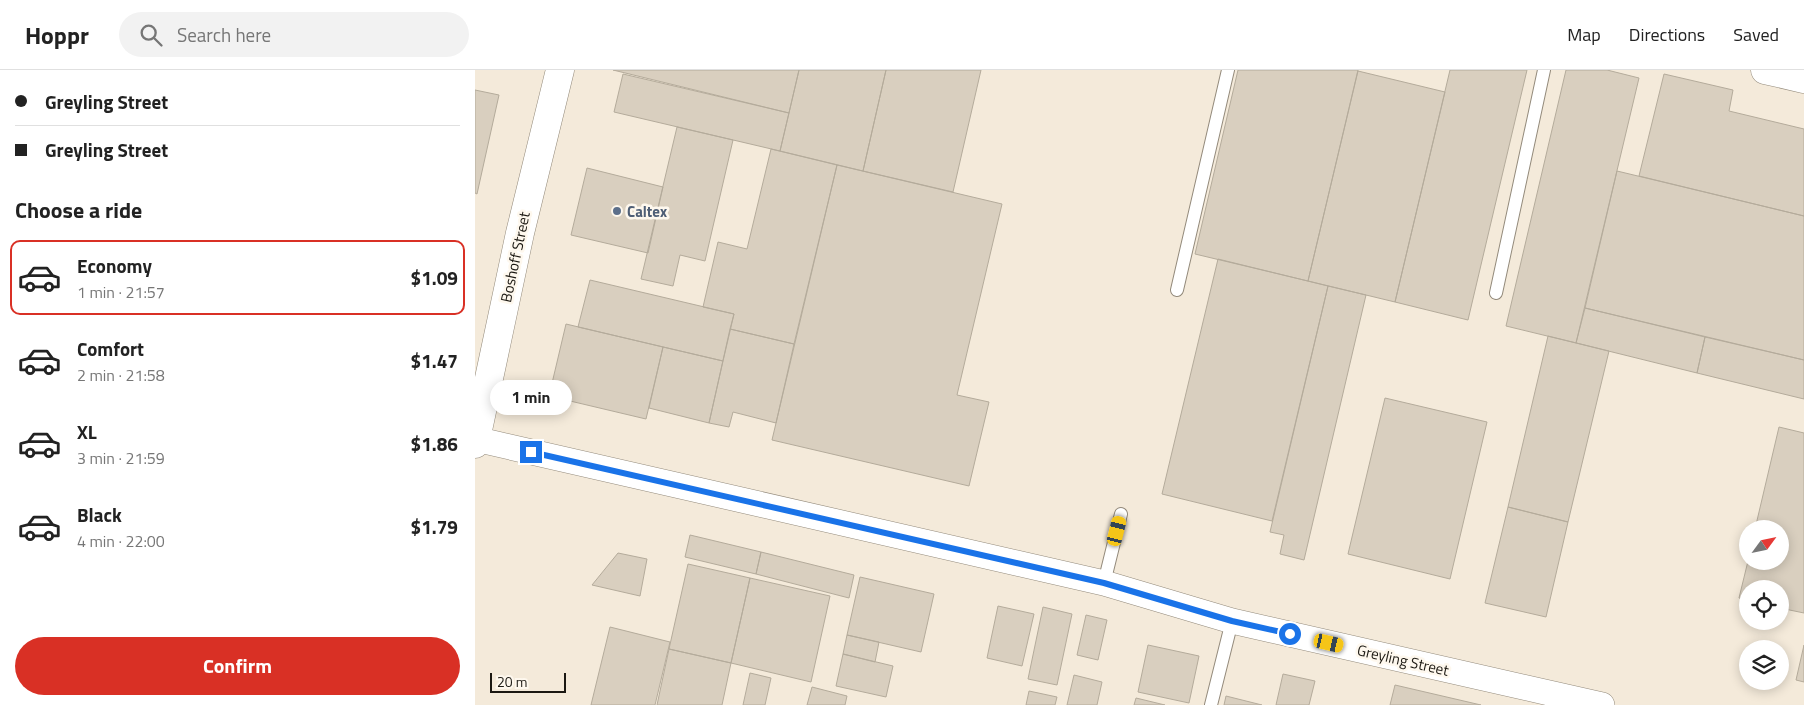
<!DOCTYPE html>
<html lang="en">
<head>
<meta charset="utf-8">
<style>
	:root { --surface:#fff; --page:#f2f2f2; --text:#222; --muted:#767676; --line:#e0e0e0; --accent:#d93025 }
	body { margin:0; font-family:"Titillium Web",sans-serif; background:var(--page); color:var(--text); height:100vh; display:flex; flex-direction:column; font-size:19px; white-space:nowrap }
	* { box-sizing:border-box; margin:0 }
	p { font-size:16px; color:var(--muted) }
	.icon { flex:none; width:28px; height:28px; fill:none; stroke:currentColor; stroke-width:2; stroke-linecap:round; stroke-linejoin:round }
	.map { position:relative; flex:1; overflow:hidden }
	.panel { display:flex; flex-direction:column; background:var(--surface); width:475px }
	.panel>* { flex:none }
	.guide { display:grid; align-content:center; height:110px; padding:0 15px; background:var(--surface) }
	.needle { width:32px; rotate:57deg }
	.buttons { position:absolute; left:1264px; top:450px; display:grid; gap:10px }
	.buttons a { display:grid; place-items:center; width:50px; height:50px; border-radius:50%; background:var(--surface); box-shadow:0 2px 12px #0003; font-size:25px }
	.scale { position:absolute; left:15px; bottom:12px; width:76px; box-sizing:border-box; padding-left:5px; border:2px solid #1b1812; border-top:0; font-size:14px; line-height:18px; white-space:nowrap; color:#1b1812; -webkit-text-stroke:4px #fef8ee; paint-order:stroke }
	.end { position:absolute; width:22px; height:22px; margin:-11px; border:6px solid #1a73e8; background:#fff; box-shadow:0 0 0 2px #fff }
	.from { border-radius:50% }
	.bubble { position:absolute; height:35px; border-radius:18px; background:var(--surface); box-shadow:0 2px 12px #0003; font-size:16px; font-weight:700; line-height:35px; text-align:center }
	.car { position:absolute; width:15px; height:30px; margin:-15px -8px; border-radius:6px; box-shadow:0 0 4px 1px #0007; background:linear-gradient(#f5c518 24%,#345 0 40%,#f5c518 0 76%,#345 0 86%,#f5c518 0) }
	.guide b { display:flex; align-items:center; gap:18px; height:48px; font-size:19px }
	.guide b+b { border-top:1px solid var(--line) }
	.guide i { width:12px; height:12px; background:var(--text) }
	ul { padding:0; list-style:none }
	li { display:flex; align-items:center; gap:15px; height:75px; margin:0 10px 8px; padding:0 5px; border:2px solid transparent; border-radius:10px }
	li div { flex:1 }
	li b { display:block; font-size:19px }
	li em { font-style:normal; font-weight:700 }
	li.on { border-color:var(--accent) }
	li>.icon { width:45px; height:45px; stroke-width:1.5 }
	h2 { padding:0 15px; font-size:22px; line-height:60px }
	.primary-button { display:flex; gap:10px; margin-top:auto; padding:10px 15px }
	.primary-button a { flex:1; height:58px; border-radius:30px; background:var(--accent); color:#fff; font-size:20px; font-weight:700; line-height:58px; text-align:center }
	header { display:flex; align-items:center; gap:30px; box-sizing:border-box; height:70px; padding:0 25px; background:var(--surface); border-bottom:1px solid var(--line) }
	header strong { font-size:24px }
	nav { display:flex; gap:28px; margin-inline-start:auto; font-size:18px }
	.search { width:350px; height:45px; background:var(--page); display:flex; align-items:center; gap:12px; box-sizing:border-box; padding:0 18px; border-radius:28px; color:var(--muted); font-size:19px }
	main { display:flex; flex:1; min-height:0 }
	.map>svg:first-child { display:block }
	.building { fill:#d9cfbf; stroke:#b4ab9b }
	.lines { fill:none; stroke-linecap:round; stroke-linejoin:round }
	.lane-casing { stroke:#938a7b; stroke-width:14 }
	.street-casing { stroke:#938a7b; stroke-width:26 }
	.secondary-casing { stroke:#938a7b; stroke-width:29 }
	.lane { stroke:#fff; stroke-width:12 }
	.street { stroke:#fff; stroke-width:25 }
	.secondary { stroke:#fff; stroke-width:28 }
	.route { stroke:#1a73e8; stroke-width:6 }
	.service-dot { fill:#5c6f8a; stroke:#fef8ee; stroke-width:2 }
	.labels { text-anchor:middle; dominant-baseline:central; stroke-width:5; stroke-linejoin:round; paint-order:stroke }
	.service-label { font-size:15px; font-weight:bold; fill:#4e5e75; stroke:#fef8ee; text-anchor:start }
	.street-label { font-size:15px; fill:#1b1812; stroke:#fef8ee }
</style>
</head>
<body>
<header>
<strong>Hoppr</strong>
<div class="search"><svg class="icon" aria-label="search" viewBox="0 0 24 24"><circle cx="10" cy="10" r="6"/><path d="M15 15l6 6"/></svg>Search here</div>
<nav><a>Map</a><a>Directions</a><a>Saved</a></nav>
</header>
<main>
<section class="panel">
<div class="guide">
<b><i class="from"></i>Greyling Street</b>
<b><i></i>Greyling Street</b>
</div>
<h2>Choose a ride</h2>
<ul>
<li class="on"><svg class="icon" aria-label="car" viewBox="0 0 24 24"><path d="M5 17H2v-5l4-1 3-4h7l3 4 3 1v5h-3M9 17h6M6 11h13"/><circle cx="7" cy="17" r="2"/><circle cx="17" cy="17" r="2"/></svg><div><b>Economy</b><p>1 min · 21:57</p></div><em>$1.09</em></li>
<li><svg class="icon" aria-label="car" viewBox="0 0 24 24"><path d="M5 17H2v-5l4-1 3-4h7l3 4 3 1v5h-3M9 17h6M6 11h13"/><circle cx="7" cy="17" r="2"/><circle cx="17" cy="17" r="2"/></svg><div><b>Comfort</b><p>2 min · 21:58</p></div><em>$1.47</em></li>
<li><svg class="icon" aria-label="car" viewBox="0 0 24 24"><path d="M5 17H2v-5l4-1 3-4h7l3 4 3 1v5h-3M9 17h6M6 11h13"/><circle cx="7" cy="17" r="2"/><circle cx="17" cy="17" r="2"/></svg><div><b>XL</b><p>3 min · 21:59</p></div><em>$1.86</em></li>
<li><svg class="icon" aria-label="car" viewBox="0 0 24 24"><path d="M5 17H2v-5l4-1 3-4h7l3 4 3 1v5h-3M9 17h6M6 11h13"/><circle cx="7" cy="17" r="2"/><circle cx="17" cy="17" r="2"/></svg><div><b>Black</b><p>4 min · 22:00</p></div><em>$1.79</em></li>
</ul>
<div class="primary-button"><a>Confirm</a></div>
</section>
<div class="map">
<svg width="1329" height="635" viewBox="0 0 1329 635">
	<rect width="100%" height="100%" fill="#f4eada"/>
	<!-- building -->
	<path class="building" d="M138,0h186l-10,43z
		M324,0h87l-23,101 -83,-20z
		M411,0h95l-28,122 -90,-21z
		M763,0h120l-50,211 -113,-27z
		M975,0h77l-59,250 -73,-18z
		M1091,0h41l32,8 -63,265 -70,-17z
		M883,1l87,21 -50,210 -87,-21z
		M148,4l166,39 -9,38 -166,-39z
		M1189,4l69,16 -4,21 75,18v87l-165,-40z
		M0,20l24,5 -22,99 -2,-1z
		M202,57l56,13 -28,121 -25,-6 -7,31 -32,-7z
		M296,79l66,16 -43,179 -64,-15 4,-15 -31,-7 15,-65 29,7z
		M362,95l165,39 -45,191 32,7 -20,84 -197,-46z
		M112,98l76,19 -15,66 -77,-18z
		M1142,101l187,45v144l-219,-52z
		M743,189l110,27 -56,235 -110,-27z
		M115,210l144,34 -11,47 -145,-34z
		M853,216l38,9 -62,265 -24,-6 4,-19 -14,-3z
		M1110,238l120,29 -8,36 -121,-30z
		M91,254l97,23 -17,72 -97,-23z
		M255,259l64,15 -18,79 -43,-11 -4,15 -20,-4z
		M1073,266l61,15 -41,171 -60,-15z
		M1230,267l99,23v39l-107,-26z
		M188,277l60,14 -14,62 -60,-15z
		M910,328l102,24 -37,157 -102,-25z
		M1304,357l25,6v180l-24,-5v-19h-33v11l-8,-2 9,-37h32v-32h-25z
		M1033,437l60,15 -22,95 -61,-14z
		M215,465l71,17 -5,22 -71,-17z
		M286,482l93,23 -5,23 -93,-24z
		M143,483l29,6 -7,37 -48,-11z
		M213,494l62,14 -19,85 -62,-14z
		M385,507l74,17 -13,58 -74,-17z
		M275,508l80,18 -19,86 -80,-19z
		M523,536l36,8 -12,52 -35,-8z
		M568,537l29,7 -15,71 -29,-6z
		M611,545l21,5 -9,40 -21,-5z
		M135,557l60,15 -15,63h-64z
		M372,565l32,7 -4,20 -32,-8z
		M673,575l51,11 -10,47 -51,-11z
		M1329,575v37l-8,-2z
		M194,579l62,14 -9,42h-65z
		M368,584l50,12 -7,31 -50,-11z
		M275,603l21,5 -6,27h-22z
		M808,604l32,7 -6,24h-33z
		M599,605l28,7 -5,23h-30z
		M920,615l86,20h-91z
		M337,617l35,9 -2,9h-38z
		M554,621l28,6 -2,8h-29z
		M751,626l36,9h-38z
		M661,628l29,7h-31z"/>
	<g class="lines">
		<defs>
			<path id="lane" d="M702,220l51,-220
				M1021,223l48,-223
				M629,513l17,-69
				M736,635l21,-84"/>
			<path id="street" d="M0,369l629,144 128,38 370,84"/>
			<path id="secondary" d="M1290,0l39,9
				M0,374l45,-211 40,-163"/>
		</defs>
		<!-- lane casing -->
		<use href="#lane" class="lane-casing"/>
		<!-- street casing -->
		<use href="#street" class="street-casing"/>
		<!-- secondary casing -->
		<use href="#secondary" class="secondary-casing"/>
		<!-- lane -->
		<use href="#lane" class="lane"/>
		<!-- street -->
		<use href="#street" class="street"/>
		<!-- secondary -->
		<use href="#secondary" class="secondary"/>
	</g>
	<g class="lines">
		<!-- route -->
		<path class="route" d="M56,382l573,131 128,38 58,13"/>
	</g>
	<!-- markers -->
	<circle class="service-dot" cx="142" cy="141" r="5"/>
	<g class="labels">
		<!-- service labels -->
		<g class="service-label">
			<text x="152" y="141">Caltex</text>
		</g>
		<!-- street labels -->
		<g class="street-label">
			<text transform="translate(40 187) rotate(-78)">Boshoff Street</text>
			<text transform="translate(928 590) rotate(13)">Greyling Street</text>
		</g>
	</g>
</svg>
<div class="buttons">
<a><svg class="needle" viewBox="-14 -14 28 28"><path d="M0-13l5 13h-10z" fill="#e53935"/><path d="M0 13l5-13h-10z" fill="#767676"/></svg></a>
<a><svg class="icon" aria-label="locate" viewBox="0 0 24 24"><circle cx="12" cy="12" r="6"/><path d="M12 2v4M12 18v4M2 12h4M18 12h4"/></svg></a>
<a><svg class="icon" aria-label="layers" viewBox="0 0 24 24"><path d="M12 4l9 5-9 5-9-5zM3 14l9 5 9-5"/></svg></a>
</div>
<div class="scale">20 m</div>
<i class="end from" style="left:815px;top:564px"></i>
<i class="end" style="left:56px;top:382px"></i>
<div class="bubble" style="left:15px;top:310px;width:82px">1 min</div>
<i class="car" style="left:642px;top:461px;rotate:14deg"></i>
<i class="car" style="left:854px;top:573px;rotate:103deg"></i>
</div>
</main>
</body>
</html>
